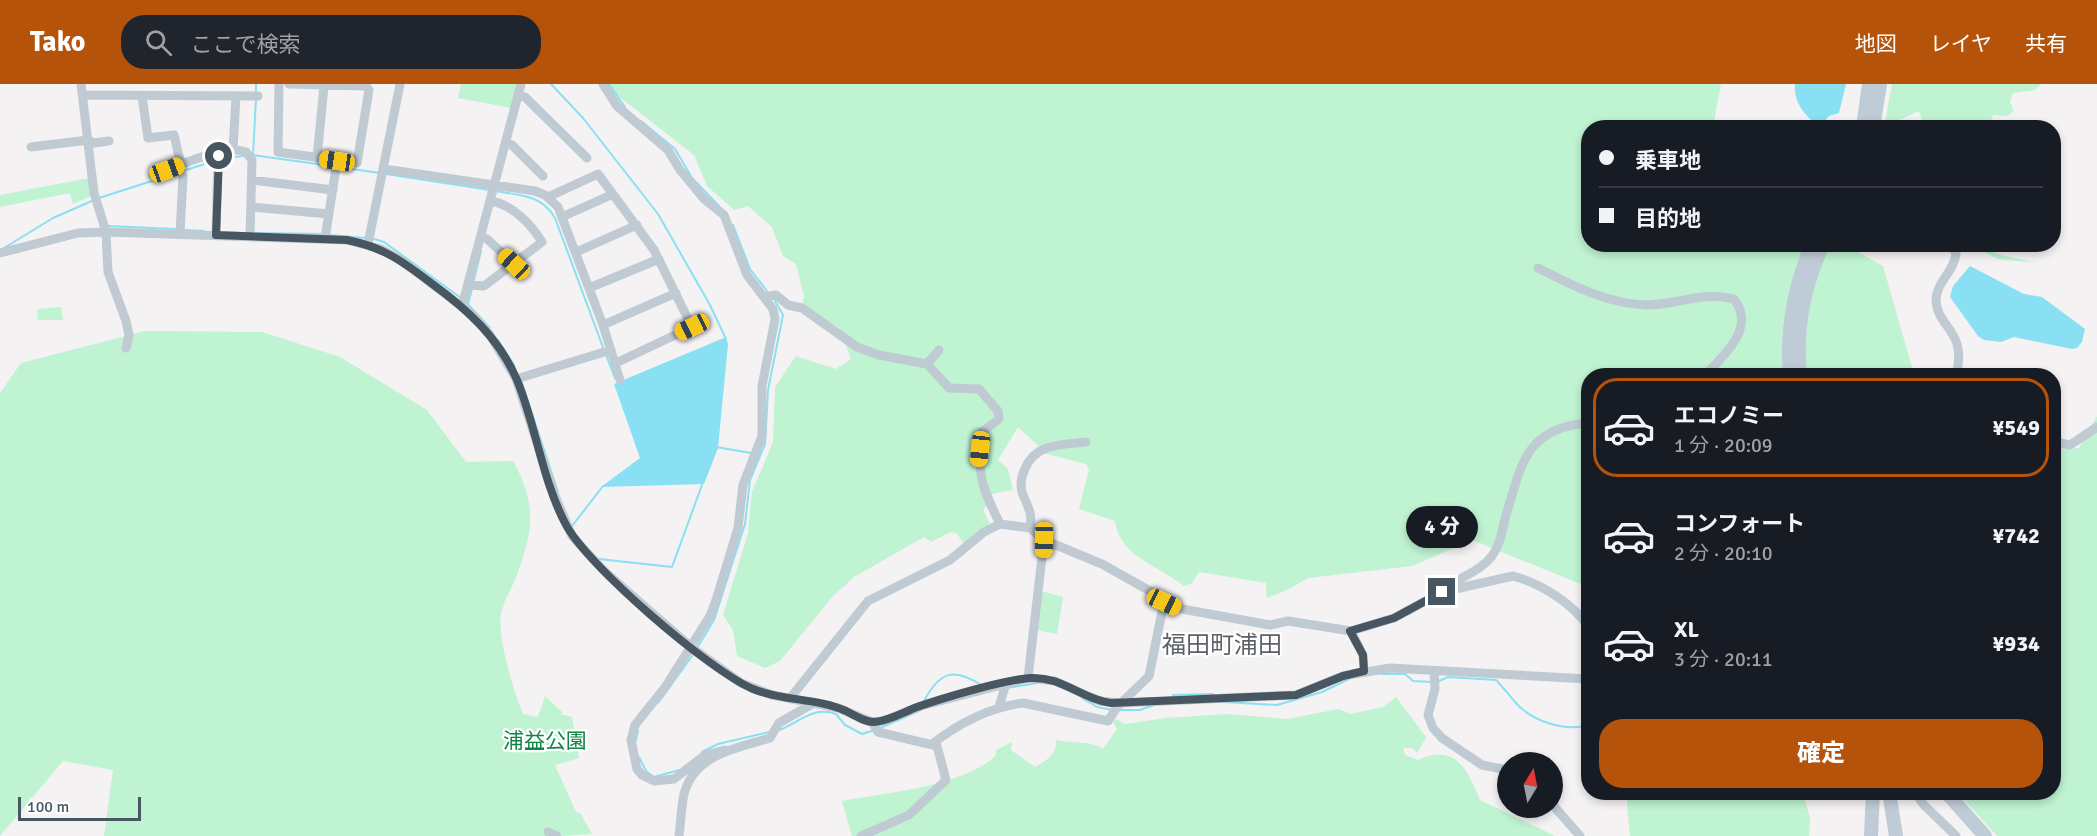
<!DOCTYPE html>
<html lang="ja">
<head>
<meta charset="utf-8">
<style>
	:root { --surface:#171b24; --page:#20242c; --text:#f1f3f6; --muted:#9ea1a6; --line:#363941; --accent:#b45309 }
	body { margin:0; font-family:Signika,"Noto Sans JP",sans-serif; background:var(--page); color:var(--text); height:100vh; display:flex; flex-direction:column; font-size:22px; white-space:nowrap }
	* { box-sizing:border-box; margin:0 }
	p { font-size:20px; color:var(--muted) }
	.icon { flex:none; width:33px; height:33px; fill:none; stroke:currentColor; stroke-width:2; stroke-linecap:round; stroke-linejoin:round }
	.map { position:relative; flex:1; overflow:hidden }
	.panel { position:absolute; left:1581px; top:284px; width:480px; height:432px; display:flex; flex-direction:column; background:var(--surface); border-radius:24px; box-shadow:0 3px 9px #0003 }
	.panel>* { flex:none }
	.guide { position:absolute; left:1581px; top:36px; width:480px; height:132px; border-radius:24px; box-shadow:0 3px 9px #0003; display:grid; align-content:center; height:132px; padding:0 18px; background:var(--surface) }
	.needle { width:39px; rotate:10deg }
	.controls { position:absolute; left:1497px; top:668px; display:grid; gap:12px }
	.controls a { display:grid; place-items:center; width:66px; height:66px; border-radius:50%; background:var(--surface); box-shadow:0 3px 9px #0003; font-size:30px }
	.scale { position:absolute; left:18px; bottom:15px; width:123px; box-sizing:border-box; padding-left:6px; border:3px solid #485661; border-top:0; font-size:16px; line-height:21px; white-space:nowrap; color:#485661; -webkit-text-stroke:4px #fff; paint-order:stroke }
	.end { position:absolute; width:27px; height:27px; margin:-14px; border:8px solid #485661; background:#fff; box-shadow:0 0 0 3px #fff }
	.from { border-radius:50% }
	.bubble { position:absolute; height:42px; border-radius:21px; background:var(--surface); box-shadow:0 3px 9px #0003; font-size:20px; font-weight:800; line-height:42px; text-align:center }
	.car { position:absolute; width:18px; height:36px; margin:-18px -9px; border-radius:8px; box-shadow:0 0 4px 2px #0007; background:linear-gradient(#f5c518 24%,#345 0 40%,#f5c518 0 76%,#345 0 86%,#f5c518 0) }
	.guide b { display:flex; align-items:center; gap:21px; height:57px; font-size:22px }
	.guide b+b { border-top:2px solid var(--line) }
	.guide i { width:15px; height:15px; background:var(--text) }
	ul { padding:10px 0 0; list-style:none }
	li { display:flex; align-items:center; gap:18px; height:99px; margin:0 12px 9px; padding:0 6px; border:3px solid transparent; border-radius:24px }
	li div { flex:1 }
	li b { display:block; font-size:22px }
	li em { font-style:normal; font-weight:800 }
	li.selected { border-color:var(--accent) }
	li>.icon { width:54px; height:54px; stroke-width:1.5 }
	.cta { display:flex; gap:12px; margin-top:auto; padding:12px 18px }
	.cta a { flex:1; height:69px; border-radius:24px; background:var(--accent); color:#fff; font-size:24px; font-weight:800; line-height:69px; text-align:center }
	header { display:flex; align-items:center; gap:36px; box-sizing:border-box; height:84px; padding:0 30px; background:var(--accent); color:#fff }
	header strong { font-size:28px }
	nav { display:flex; gap:33px; margin-inline-start:auto; font-size:21px }
	.search { width:420px; height:54px; background:var(--page); display:flex; align-items:center; gap:15px; box-sizing:border-box; padding:0 21px; border-radius:24px; color:var(--muted); font-size:22px }
	.map>svg:first-child { display:block }
	.green { fill:#bff3d2 }
	.water { fill:#89e0f3 }
	.lines { fill:none; stroke-linecap:round; stroke-linejoin:round }
	.stream { stroke:#89e0f3; stroke-width:2 }
	.street { stroke:#bfcad2; stroke-width:9 }
	.secondary { stroke:#bfcbd6; stroke-width:14 }
	.route { stroke:#485661; stroke-width:8 }
	.labels { text-anchor:middle; dominant-baseline:central; stroke-width:4.5; stroke-linejoin:round; paint-order:stroke }
	.park-label { font-size:21px; fill:#118447; stroke:#fff }
	.quarter-label { font-size:24px; fill:#5e6267; stroke:#fff }
</style>
</head>
<body>
<header>
<strong>Tako</strong>
<div class="search"><svg class="icon" aria-label="search" viewBox="0 0 24 24"><circle cx="10" cy="10" r="6"/><path d="M15 15l6 6"/></svg>ここで検索</div>
<nav><a>地図</a><a>レイヤ</a><a>共有</a></nav>
</header>
<div class="map">
<svg width="2097" height="752" viewBox="0 0 2097 752">
	<rect width="100%" height="100%" fill="#f4f2f2"/>
	<!-- green -->
	<path class="green" d="M461,0h57l-6,24 -54,-10z
		M603,0h1118l-8,43 -125,1v116l257,1 38,21 30,105 -15,4h-310v212l-116,-47 -60,26 -104,12 -19,11 -22,9 -1,-15 -67,-11 -7,11 -8,3c-25,-20 -65,-30 -69,-65l-36,-12 10,-39 -3,-6 -39,-10 -29,-27 -20,33 10,9 5,21 -27,5 3,10 -6,4 7,15 -25,21 -8,-11 -6,-2 -20,10 -7,-5 -70,40 -21,19 -53,65 -15,7 -28,-12 -4,-26 -10,-15 25,-82 4,-41 21,-50 2,-55 21,-31 40,13 15,-10 -12,-31 -37,-23 2,-9 -8,-32 -13,-8 -11,-29 -24,-21 -14,4 -27,-24 -13,-31z
		M1892,0h149l-6,6 -22,3 -3,9 4,9 -7,5 -14,-1 -4,12h-65l-5,-16 -35,16z
		M89,94l2,18 -18,8 -3,-11 -70,14v-12z
		M1971,161h8l22,10 37,8 -40,-4z
		M61,223l2,13h-25l-1,-11z
		M145,247l117,1 78,25 87,53 39,52 47,-1c25,45 20,72 2,119 -5,11 -12,23 -14,34 -4,24 13,78 22,100l15,3 7,-21 17,16 -1,2 11,3 7,41 -24,7 21,47 4,1 12,21 -28,2 -15,-7 3,7h-448l9,-66 -50,-9 -63,75v-443l21,-30z
		M2097,332v420h-100l-40,-44h97v-350l6,7 19,-1z
		M1041,507l22,6 -6,37 -21,-4z
		M1396,613l30,40 -9,16 -4,-5h-10l2,7 13,5c38,-18 50,11 62,40l75,36h-703l-10,-35c42,-8 124,-15 154,-46v-5l16,-8 -1,8 24,17c11,-6 23,-13 21,-27 16,4 34,0 47,9l14,-20 -4,-7 3,-3 9,5 41,-6 61,-4 60,5 52,-10 11,5 33,-7z
		M1626,708h176l8,25 -1,19h-179z"/>
	<!-- water -->
	<path class="water" d="M1795,0h51l-7,29 -10,3 -7,8 -7,-1c-12,-9 -22,-23 -20,-39z
		M1970,182l54,28 18,3 43,32 -3,13 -5,6 -5,1 -58,-12 -13,5 -17,-2 -6,-4 -28,-39 3,-11z
		M726,253l2,7 -10,104 -14,36 -103,3 39,-29 -26,-74z"/>
	<g class="lines">
		<!-- stream -->
		<path class="stream" d="M551,0l32,34 75,96 52,91 16,34
			M609,0l16,23
			M256,8v-8
			M641,37l34,28 17,29 27,28
			M252,71l80,11
			M253,71l3,-57
			M219,75l24,-3
			M338,83l42,6
			M386,90l104,16
			M495,107c25,4 47,4 60,27l49,132
			M99,114l115,-37
			M733,141l17,44 17,22
			M107,142l68,3
			M185,146l19,1
			M257,149l67,1
			M329,151l36,3
			M371,154l13,4 77,56
			M4,164l49,-30 41,-18
			M473,199l8,-32
			M465,217l25,27
			M468,220l4,-15
			M498,256l16,25
			M606,271l9,23
			M522,299l36,109
			M716,363l35,6
			M572,442l31,-40
			M599,475l73,8 31,-85
			M697,564l17,-28 31,-96 5,-44 15,-36 3,-54 15,-75 -8,-14
			M1381,590h24l8,7 20,1
			M1439,597l9,-4 48,3c7,7 12,14 19,22 16,19 50,30 73,23
			M1007,604l30,-5
			M1173,611l40,-1
			M1082,614l15,9 16,3
			M924,617c16,-30 30,-34 59,-15
			M1223,618l54,3 45,-13 27,-13
			M658,619l34,-47
			M1118,626h22l14,-5
			M880,644l41,-18
			M777,647c21,-7 35,-26 59,-17l9,11 17,9 13,-4
			M635,659l3,-12
			M702,668l16,-8 51,-12
			M639,673l7,14 8,6 25,-7"/>
		<!-- street -->
		<path class="street" d="M81,0l13,109 12,39 2,40 18,49 3,14 -3,13
			M279,0l-1,68 79,11 12,-73 -3,-4 -77,-2
			M603,0l14,22 51,44 12,20 24,29 20,16 23,60 26,34 2,10 -13,67v50l-19,49 -5,43 -22,72 -6,16 -44,70 -31,39 -4,15 6,29 5,6 12,6 20,-2 31,-24 20,-5
			M83,11l175,1
			M518,11l7,2 62,61
			M142,12l6,42 26,-3 7,30
			M506,59l6,2 31,31
			M31,63l57,-7 6,3 15,-2
			M233,66l3,-54
			M317,74l7,-72
			M384,85l151,22 10,4 13,12 45,118 17,55
			M153,91c22,-8 72,-31 93,-23l6,8 -2,76
			M252,96l81,10
			M548,113l50,-23 56,76 38,77 -76,36
			M251,123l78,7
			M562,133l51,-23
			M180,150l3,-58
			M216,151l2,-82
			M481,153l6,2 27,25
			M325,155l12,-78
			M368,160l32,-160
			M1950,160l6,9c-1,18 -20,29 -20,47 1,28 32,31 20,75
			M576,168l61,-27
			M0,169l78,-20 28,-1 241,8 34,9 21,12 72,55 16,19 26,44 37,112 19,45 32,35 87,76 50,36 31,12 66,13 34,14 11,-1 38,-15 107,-28 27,3 44,20 22,2 175,-8 47,-19 47,-8 198,11
			M1538,184c34,17 69,36 109,37 29,0 56,-14 87,-6 22,29 -9,55 -29,76
			M469,201l15,1 58,-44c-11,-18 -30,-38 -52,-41
			M589,204l70,-29
			M764,213l12,-2 12,10 14,3 55,39 22,8 48,9
			M462,222l59,-222
			M603,241l73,-32
			M939,266l-12,14 22,24 30,1 19,22 1,8 -17,13c-5,44 -1,53 18,92
			M516,295l95,-29
			M2054,353l6,6 10,2 27,-18
			M1030,444c3,-16 -3,-22 -8,-36 -2,-8 0,-17 3,-23 10,-26 37,-24 61,-27
			M1444,506c15,-14 35,-17 48,-34 10,-14 10,-29 15,-44 15,-50 20,-84 81,-89
			M1351,547l12,24 1,16
			M1434,587l1,18 -7,26 5,13 9,10 40,27 26,5
			M1028,594l16,-138
			M791,613l77,-96 82,-41 34,-28 16,-8 30,4 14,12 58,24 80,45 88,16 18,-4 63,10 43,-13 48,-26 71,-16c27,7 61,28 75,51
			M999,623l7,-24
			M932,660c26,-20 58,-37 91,-41l85,18 9,-14 32,-31 15,-74
			M1915,708l8,12 33,32
			M1552,720l28,32
			M548,748l9,4
			M679,752c2,-14 2,-28 5,-42 10,-40 54,-46 86,-56l9,-15 33,-19
			M861,752l48,-21 37,-35 -9,-34 -59,-14 -6,-10"/>
		<!-- secondary -->
		<path class="secondary" d="M1863,44l6,-44
			M1873,44l7,-44
			M1790,291c-4,-46 4,-88 22,-131
			M1800,291c-5,-47 4,-88 23,-131
			M1889,708l7,44
			M1946,708l39,44
			M1871,752l2,-44"/>
	</g>
	<g class="lines">
		<!-- route -->
		<path class="route" d="M219,72l-3,79 131,5c36,7 55,21 84,43 36,26 68,55 86,97 19,46 25,99 48,143 21,42 145,148 188,166 29,12 65,9 93,22 10,5 18,11 28,11 15,-1 30,-10 43,-15 26,-9 86,-27 113,-29 32,-2 51,21 81,25l185,-8 47,-19 21,-5 -1,-16 -13,-24 44,-13 48,-26"/>
	</g>
	<g class="labels">
		<!-- park labels -->
		<g class="park-label">
			<text x="545" y="657">浦益公園</text>
		</g>
		<!-- quarter labels -->
		<g class="quarter-label">
			<text x="1222" y="561">福田町浦田</text>
		</g>
	</g>
</svg>
<div class="controls">
<a><svg class="needle" viewBox="-14 -14 28 28"><path d="M0-13l5 13h-10z" fill="#e53935"/><path d="M0 13l5-13h-10z" fill="#9ea1a6"/></svg></a>
</div>
<div class="scale">100 m</div>
<i class="end from" style="left:219px;top:72px"></i>
<i class="end" style="left:1442px;top:508px"></i>
<div class="bubble" style="left:1406px;top:422px;width:72px">4 分</div>
<i class="car" style="left:337px;top:77px;rotate:278deg"></i>
<i class="car" style="left:167px;top:86px;rotate:70deg"></i>
<i class="car" style="left:514px;top:180px;rotate:313deg"></i>
<i class="car" style="left:692px;top:243px;rotate:245deg"></i>
<i class="car" style="left:980px;top:365px;rotate:186deg"></i>
<i class="car" style="left:1044px;top:456px;rotate:181deg"></i>
<i class="car" style="left:1164px;top:518px;rotate:115deg"></i>
<div class="guide">
<b><i class="from"></i>乗車地</b>
<b><i></i>目的地</b>
</div>
<section class="panel">
<ul>
<li class="selected"><svg class="icon" aria-label="car" viewBox="0 0 24 24"><path d="M5 17H2v-5l4-1 3-4h7l3 4 3 1v5h-3M9 17h6M6 11h13"/><circle cx="7" cy="17" r="2"/><circle cx="17" cy="17" r="2"/></svg><div><b>エコノミー</b><p>1 分 · 20:09</p></div><em>¥549</em></li>
<li><svg class="icon" aria-label="car" viewBox="0 0 24 24"><path d="M5 17H2v-5l4-1 3-4h7l3 4 3 1v5h-3M9 17h6M6 11h13"/><circle cx="7" cy="17" r="2"/><circle cx="17" cy="17" r="2"/></svg><div><b>コンフォート</b><p>2 分 · 20:10</p></div><em>¥742</em></li>
<li><svg class="icon" aria-label="car" viewBox="0 0 24 24"><path d="M5 17H2v-5l4-1 3-4h7l3 4 3 1v5h-3M9 17h6M6 11h13"/><circle cx="7" cy="17" r="2"/><circle cx="17" cy="17" r="2"/></svg><div><b>XL</b><p>3 分 · 20:11</p></div><em>¥934</em></li>
</ul>
<div class="cta"><a>確定</a></div>
</section>
</div>
</body>
</html>
